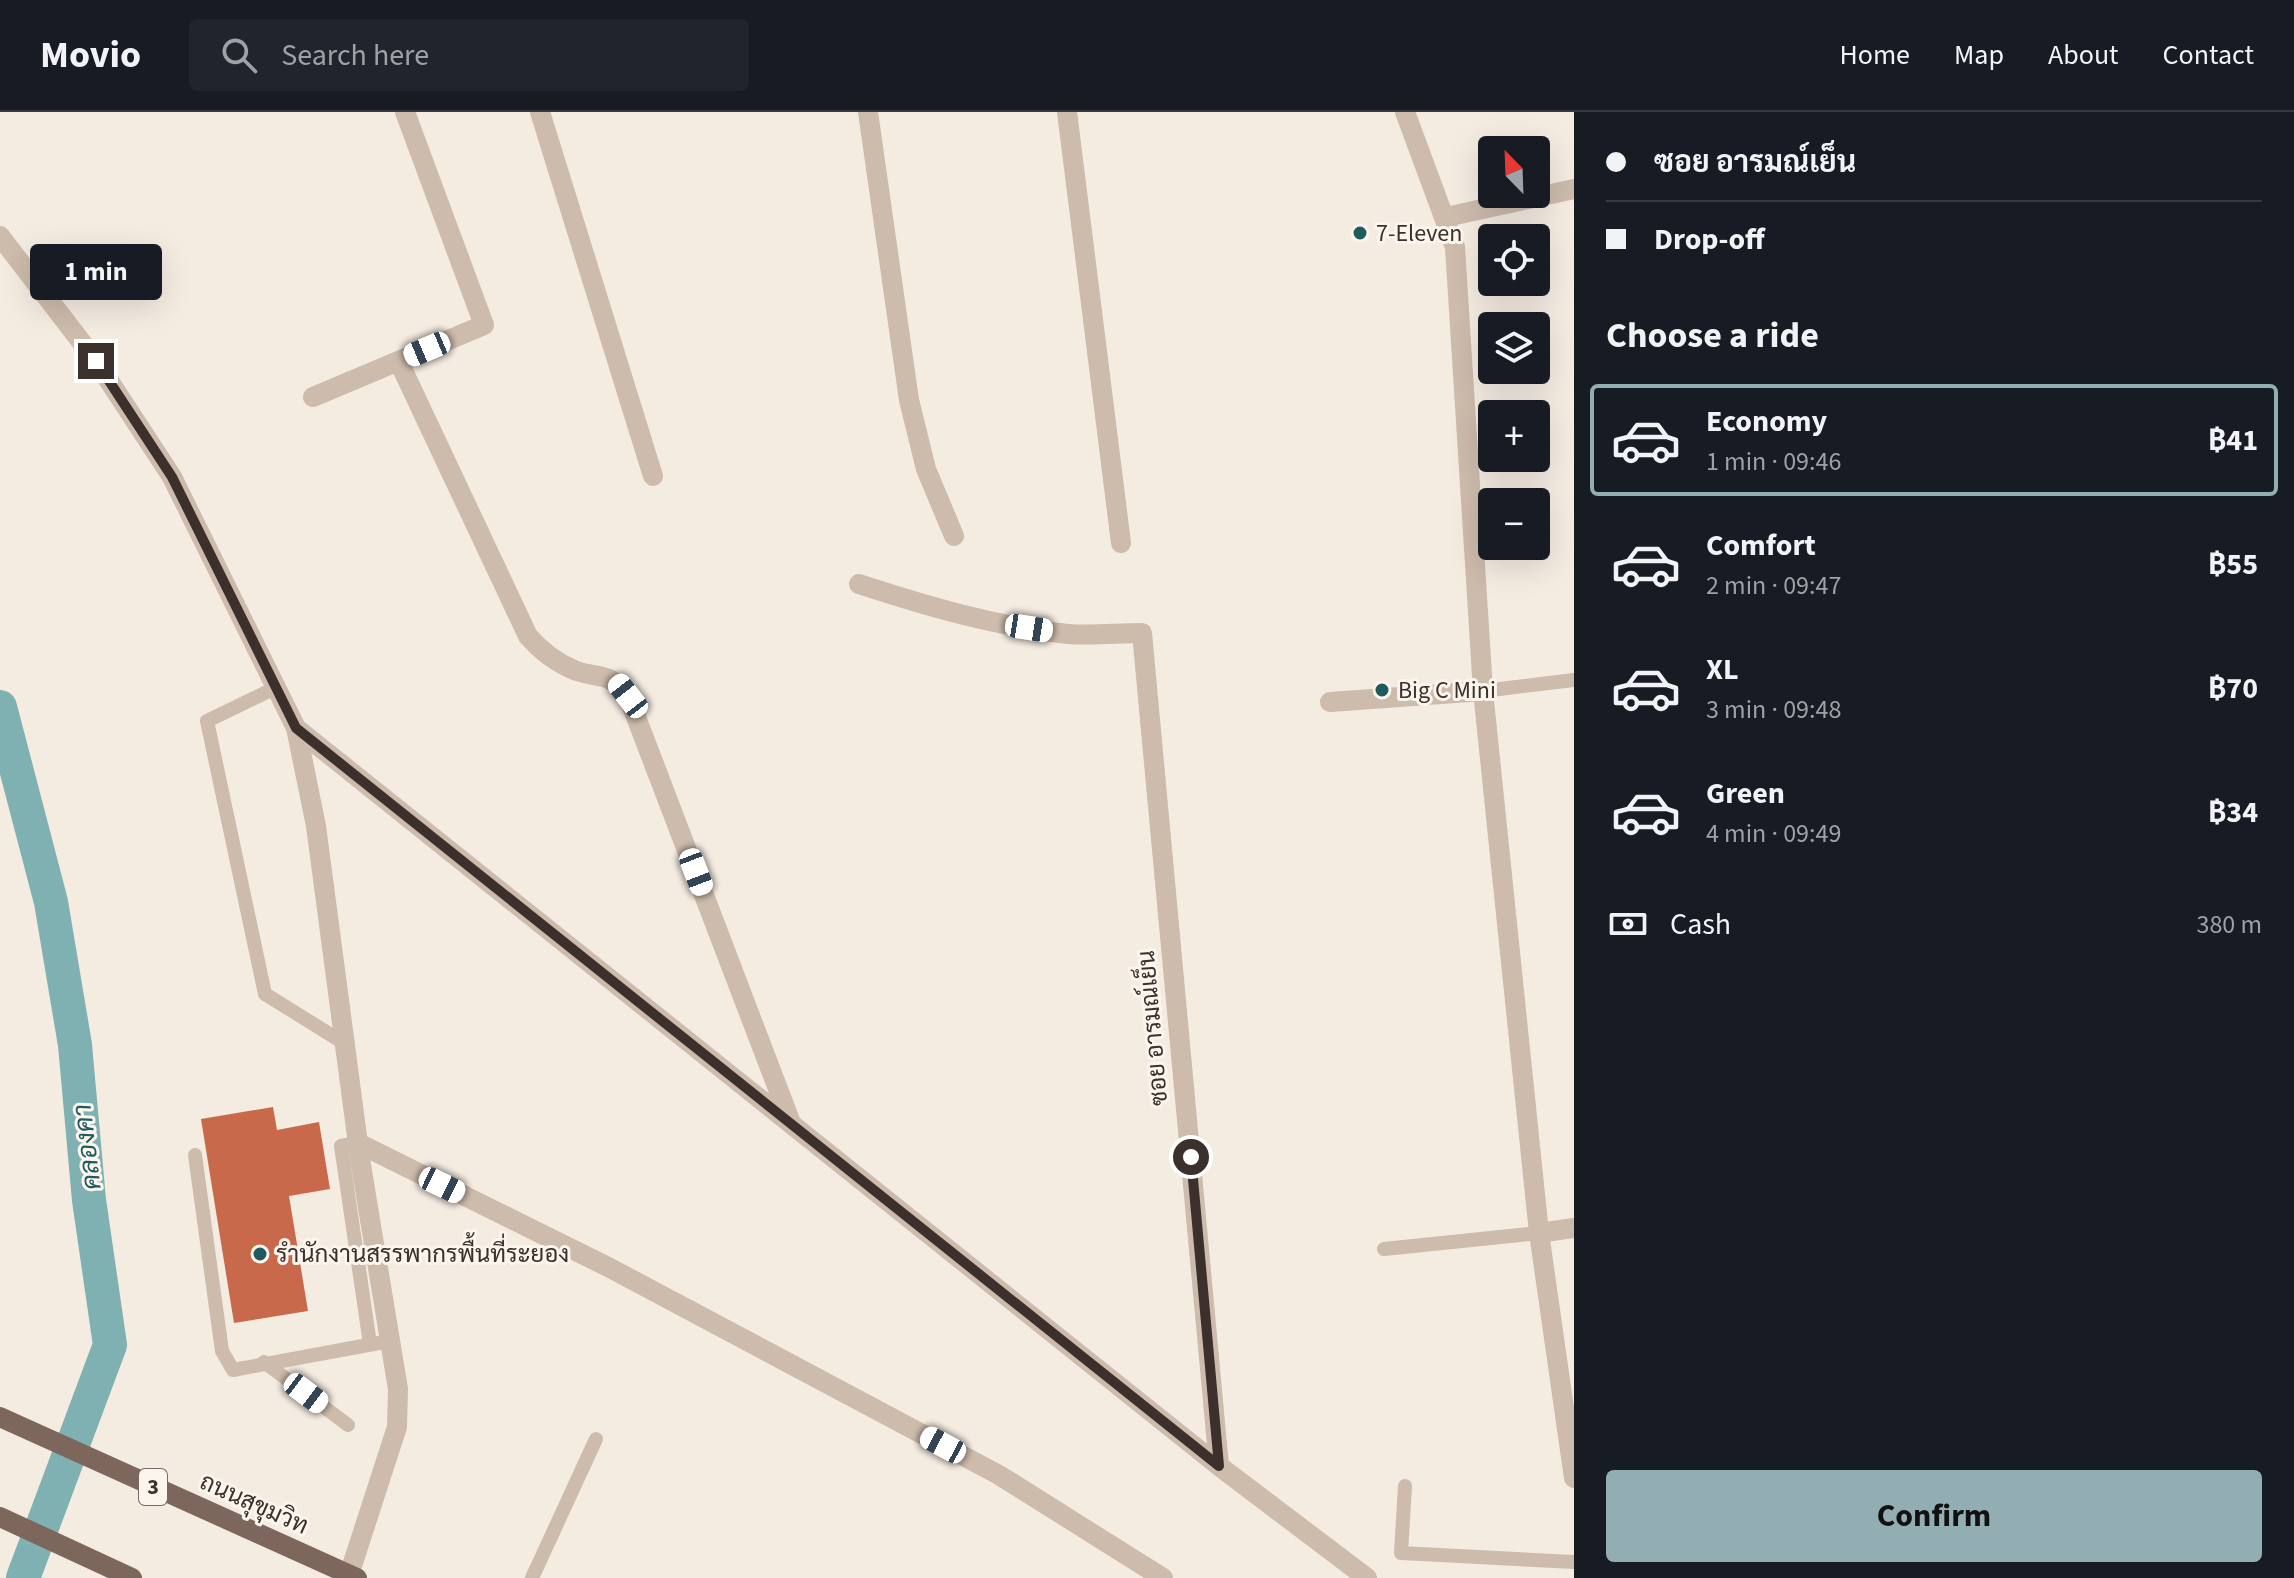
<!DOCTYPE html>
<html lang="en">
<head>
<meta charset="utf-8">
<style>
	:root { --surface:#171b24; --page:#20242c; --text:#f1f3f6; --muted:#9ea1a6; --line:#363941; --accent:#92aeb2 }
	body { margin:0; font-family:"Source Sans 3",Sarabun,sans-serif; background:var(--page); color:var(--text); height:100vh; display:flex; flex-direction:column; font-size:30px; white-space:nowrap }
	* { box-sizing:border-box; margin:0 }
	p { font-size:26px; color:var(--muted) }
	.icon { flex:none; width:44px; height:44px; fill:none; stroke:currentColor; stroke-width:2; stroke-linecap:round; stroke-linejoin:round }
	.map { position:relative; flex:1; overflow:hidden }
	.sheet { display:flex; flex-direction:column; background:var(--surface); width:720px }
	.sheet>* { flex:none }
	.banner { display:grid; align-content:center; height:176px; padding:0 32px; background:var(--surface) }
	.needle { width:52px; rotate:337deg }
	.fabs { position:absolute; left:1478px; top:24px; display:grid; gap:16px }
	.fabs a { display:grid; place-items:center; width:72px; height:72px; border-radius:8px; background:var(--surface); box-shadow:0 8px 32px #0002; font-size:40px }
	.end { position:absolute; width:36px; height:36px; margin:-18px; border:10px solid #3b302b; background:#fff; box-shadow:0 0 0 4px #fff }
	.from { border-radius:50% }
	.bubble { position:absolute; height:56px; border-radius:8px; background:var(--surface); box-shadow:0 8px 32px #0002; font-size:26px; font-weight:700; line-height:56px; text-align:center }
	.car { position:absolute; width:24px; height:48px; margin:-24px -12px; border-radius:10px; box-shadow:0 0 6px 2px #0007; background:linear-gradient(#fff 24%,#345 0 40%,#fff 0 76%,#345 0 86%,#fff 0) }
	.banner b { display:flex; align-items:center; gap:28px; height:76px; font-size:30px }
	.banner b+b { border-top:2px solid var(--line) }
	.banner i { width:20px; height:20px; background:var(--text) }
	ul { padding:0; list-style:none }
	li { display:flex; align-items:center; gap:24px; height:112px; margin:0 16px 12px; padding:0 16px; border:4px solid transparent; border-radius:8px }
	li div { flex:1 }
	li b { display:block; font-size:30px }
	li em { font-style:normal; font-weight:700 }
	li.on { border-color:var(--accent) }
	li>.icon { width:72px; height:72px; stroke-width:1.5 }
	h2 { padding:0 32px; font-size:36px; line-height:96px }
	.pay { display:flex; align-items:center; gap:20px; height:88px; padding:0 32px; font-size:30px }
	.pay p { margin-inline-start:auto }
	.action { display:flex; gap:16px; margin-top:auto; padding:16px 32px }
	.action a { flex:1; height:92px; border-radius:8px; background:var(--accent); color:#111; font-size:32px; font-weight:700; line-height:92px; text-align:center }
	header { display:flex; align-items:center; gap:48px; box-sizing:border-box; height:112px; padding:0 40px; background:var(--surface); border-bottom:2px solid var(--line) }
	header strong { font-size:38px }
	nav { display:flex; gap:44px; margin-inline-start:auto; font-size:28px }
	.search { width:560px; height:72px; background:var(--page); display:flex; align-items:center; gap:20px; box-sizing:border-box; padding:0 28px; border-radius:8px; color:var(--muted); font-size:30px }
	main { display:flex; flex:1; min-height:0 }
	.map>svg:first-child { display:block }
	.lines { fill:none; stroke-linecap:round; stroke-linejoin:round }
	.canal { stroke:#7fb0b2; stroke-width:34 }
	.building { fill:#c8694b }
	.lane { stroke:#cdbbac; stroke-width:14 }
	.street { stroke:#cdbbac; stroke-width:20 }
	.primary { stroke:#7d675c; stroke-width:20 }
	.route { stroke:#3b302b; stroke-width:10 }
	.poi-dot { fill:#1f5a5e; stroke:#fbf5ee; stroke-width:3 }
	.labels { text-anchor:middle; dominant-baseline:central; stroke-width:6; stroke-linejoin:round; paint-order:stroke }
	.shield { fill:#fbf5ee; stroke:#756b66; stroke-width:2 }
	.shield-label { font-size:22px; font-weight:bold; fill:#3b302b }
	.poi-label { font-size:24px; fill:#3b302b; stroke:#fbf5ee; text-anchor:start }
	.street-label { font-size:24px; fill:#3b302b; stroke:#fbf5ee }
	.water-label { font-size:26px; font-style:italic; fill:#1f5a5e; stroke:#fbf5ee }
</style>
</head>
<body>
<header>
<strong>Movio</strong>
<div class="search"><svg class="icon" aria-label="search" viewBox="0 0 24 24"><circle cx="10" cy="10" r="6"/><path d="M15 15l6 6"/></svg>Search here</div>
<nav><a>Home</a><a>Map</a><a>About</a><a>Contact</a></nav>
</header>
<main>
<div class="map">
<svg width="1574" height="1466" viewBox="0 0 1574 1466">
	<rect width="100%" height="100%" fill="#f4ebe1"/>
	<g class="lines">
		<!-- canal -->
		<path class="canal" d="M0,595l51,195 24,143 14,155 21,145 -87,233"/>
	</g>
	<!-- building -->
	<path class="building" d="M273,995l4,23 42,-8 11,67 -41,7 19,115 -74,12 -33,-204z"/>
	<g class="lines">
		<!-- lane -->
		<path class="lane" d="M277,575l-70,34 58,273 79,49
			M1483,579l91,-11
			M358,1031l-17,3 29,198
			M195,1043l27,196 11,19 157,-29
			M1384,1137l155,-16
			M264,1250l84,63
			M1405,1374l-4,67 173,9
			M532,1466l64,-139"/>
		<!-- street -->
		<path class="street" d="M540,0l113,364
			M868,0l41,288 17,69 28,67
			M1067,0l54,431
			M1405,0l50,135 28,444 56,542 35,245
			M1446,105l128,-28
			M0,124l96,125 76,116 124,251 20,98 44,333 38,230 -1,38 -48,148
			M399,250l129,274c13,15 27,26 46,34 26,10 34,0 54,26l163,427
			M313,285l171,-72 -79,-213
			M859,472c67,22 139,43 209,50 24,2 50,-1 74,-1l77,833
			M1330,590l153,-11
			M296,616l923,738 148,112
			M358,1031l252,125 389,207 164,103
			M1539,1121l35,-5"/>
		<!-- primary -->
		<path class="primary" d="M0,1305l357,161
			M0,1405l132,61"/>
	</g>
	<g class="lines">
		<!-- route -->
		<path class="route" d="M96,249l76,116 124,251 923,738 -28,-309"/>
	</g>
	<!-- markers -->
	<g class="poi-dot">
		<circle cx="1360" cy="121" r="8"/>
		<circle cx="1382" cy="578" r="8"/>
		<circle cx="260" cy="1142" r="8"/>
	</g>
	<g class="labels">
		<!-- shield labels -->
		<rect class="shield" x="139" y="1357" width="28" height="36" rx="6"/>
		<g class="shield-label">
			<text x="153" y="1375">3</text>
		</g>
		<!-- poi labels -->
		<g class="poi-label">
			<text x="1376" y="121">7-Eleven</text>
			<text x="1398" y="578">Big C Mini</text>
			<text x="276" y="1142">รำนักงานสรรพากรพื้นที่ระยอง</text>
		</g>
		<!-- street labels -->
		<g class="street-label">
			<text transform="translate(1153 916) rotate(-95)">ซอย อารมณ์เย็น</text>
			<text transform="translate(254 1392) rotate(24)">ถนนสุขุมวิท</text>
		</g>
		<!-- water labels -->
		<g class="water-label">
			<text transform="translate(87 1035) rotate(-97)">คลองคา</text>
		</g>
	</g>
</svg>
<div class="fabs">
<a><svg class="needle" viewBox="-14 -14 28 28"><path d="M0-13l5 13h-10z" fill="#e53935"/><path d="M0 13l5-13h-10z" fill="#9ea1a6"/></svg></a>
<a><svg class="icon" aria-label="locate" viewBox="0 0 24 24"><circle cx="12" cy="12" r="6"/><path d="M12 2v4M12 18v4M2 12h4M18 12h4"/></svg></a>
<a><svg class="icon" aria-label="layers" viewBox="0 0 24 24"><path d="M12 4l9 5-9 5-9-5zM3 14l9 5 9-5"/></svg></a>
<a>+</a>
<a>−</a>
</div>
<i class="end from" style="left:1191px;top:1045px"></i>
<i class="end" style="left:96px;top:249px"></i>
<div class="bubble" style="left:30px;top:132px;width:132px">1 min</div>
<i class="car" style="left:427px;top:237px;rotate:247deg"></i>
<i class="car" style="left:1029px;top:516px;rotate:99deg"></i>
<i class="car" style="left:628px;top:584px;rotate:322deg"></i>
<i class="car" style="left:696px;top:760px;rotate:159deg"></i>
<i class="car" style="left:442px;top:1073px;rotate:116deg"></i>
<i class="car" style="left:306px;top:1281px;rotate:127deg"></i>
<i class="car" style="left:943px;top:1333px;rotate:298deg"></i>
</div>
<section class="sheet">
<div class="banner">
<b><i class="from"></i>ซอย อารมณ์เย็น</b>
<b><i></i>Drop-off</b>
</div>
<h2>Choose a ride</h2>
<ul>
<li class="on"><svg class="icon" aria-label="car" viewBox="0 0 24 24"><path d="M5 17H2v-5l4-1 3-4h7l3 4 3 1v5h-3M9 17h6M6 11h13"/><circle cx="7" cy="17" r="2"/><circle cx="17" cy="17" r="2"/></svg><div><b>Economy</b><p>1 min · 09:46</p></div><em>฿41</em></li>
<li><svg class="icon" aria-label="car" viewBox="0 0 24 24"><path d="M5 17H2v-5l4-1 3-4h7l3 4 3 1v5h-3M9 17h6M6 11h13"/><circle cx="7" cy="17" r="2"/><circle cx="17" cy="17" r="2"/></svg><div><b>Comfort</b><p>2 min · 09:47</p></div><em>฿55</em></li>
<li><svg class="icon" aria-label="car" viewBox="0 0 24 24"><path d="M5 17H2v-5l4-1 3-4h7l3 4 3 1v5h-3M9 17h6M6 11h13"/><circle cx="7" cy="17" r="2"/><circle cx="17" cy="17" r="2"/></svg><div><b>XL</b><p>3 min · 09:48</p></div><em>฿70</em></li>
<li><svg class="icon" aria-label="car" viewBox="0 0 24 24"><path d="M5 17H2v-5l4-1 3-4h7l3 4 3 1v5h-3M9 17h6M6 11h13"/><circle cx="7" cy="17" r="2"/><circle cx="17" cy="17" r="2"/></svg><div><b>Green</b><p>4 min · 09:49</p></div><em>฿34</em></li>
</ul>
<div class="pay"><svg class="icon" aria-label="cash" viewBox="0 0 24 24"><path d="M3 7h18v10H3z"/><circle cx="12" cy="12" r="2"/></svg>Cash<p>380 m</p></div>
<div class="action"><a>Confirm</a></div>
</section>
</main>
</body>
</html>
